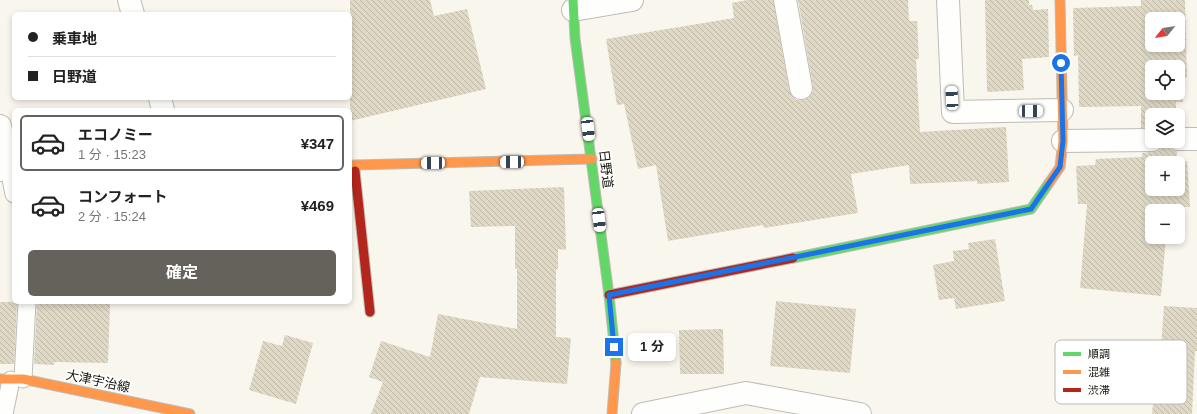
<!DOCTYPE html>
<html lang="ja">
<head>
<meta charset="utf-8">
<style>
	:root { --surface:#fff; --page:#f2f2f2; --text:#222; --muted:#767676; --line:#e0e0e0; --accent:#64625b }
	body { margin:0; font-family:Arial,"Noto Sans JP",sans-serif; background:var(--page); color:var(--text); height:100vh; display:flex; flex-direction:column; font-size:15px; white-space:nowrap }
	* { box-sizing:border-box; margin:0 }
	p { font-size:13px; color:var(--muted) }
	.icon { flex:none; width:22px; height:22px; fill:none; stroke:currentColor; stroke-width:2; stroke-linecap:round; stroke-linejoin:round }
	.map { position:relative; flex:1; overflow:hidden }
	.panel { position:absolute; left:12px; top:108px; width:340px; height:196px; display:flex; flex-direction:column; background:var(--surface); border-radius:6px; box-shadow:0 2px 6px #0003 }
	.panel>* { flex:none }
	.guide { position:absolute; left:12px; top:12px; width:340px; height:88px; border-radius:6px; box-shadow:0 2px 6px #0003; display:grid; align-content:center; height:88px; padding:0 16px; background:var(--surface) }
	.needle { width:26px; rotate:240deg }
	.fabs { position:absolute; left:1145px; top:12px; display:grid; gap:8px }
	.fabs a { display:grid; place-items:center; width:40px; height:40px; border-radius:6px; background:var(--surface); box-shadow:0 2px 6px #0003; font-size:20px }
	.end { position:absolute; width:18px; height:18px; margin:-9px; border:5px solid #1a73e8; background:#fff; box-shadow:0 0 0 2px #fff }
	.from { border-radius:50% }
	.bubble { position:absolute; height:28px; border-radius:6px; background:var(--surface); box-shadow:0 2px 6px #0003; font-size:13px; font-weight:700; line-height:28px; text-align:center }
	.car { position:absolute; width:12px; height:24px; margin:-12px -6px; border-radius:5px; box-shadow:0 0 3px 1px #0007; background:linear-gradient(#fff 24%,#345 0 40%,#fff 0 76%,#345 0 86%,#fff 0) }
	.guide b { display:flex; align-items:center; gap:14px; height:38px; font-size:15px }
	.guide b+b { border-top:1px solid var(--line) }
	.guide i { width:10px; height:10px; background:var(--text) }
	ul { padding:7px 0 0; list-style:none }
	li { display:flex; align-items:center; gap:12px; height:56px; margin:0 8px 6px; padding:0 8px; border:2px solid transparent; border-radius:6px }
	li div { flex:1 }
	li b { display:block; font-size:15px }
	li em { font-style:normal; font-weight:700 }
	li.on { border-color:var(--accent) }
	li>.icon { width:36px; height:36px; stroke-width:1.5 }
	.primary-button { display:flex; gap:8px; margin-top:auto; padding:8px 16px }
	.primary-button a { flex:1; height:46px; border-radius:6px; background:var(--accent); color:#fff; font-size:16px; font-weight:700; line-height:46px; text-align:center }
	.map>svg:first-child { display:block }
	.building { fill:url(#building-back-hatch); fill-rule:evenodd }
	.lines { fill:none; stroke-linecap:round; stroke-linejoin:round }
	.lane-casing { stroke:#bebcb5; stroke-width:19 }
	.street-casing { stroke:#bebcb5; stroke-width:24 }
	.fast-casing { stroke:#bebcb5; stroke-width:11 }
	.slow-casing { stroke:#bebcb5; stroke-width:11 }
	.jam-casing { stroke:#bebcb5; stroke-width:11 }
	.lane { stroke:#fefefc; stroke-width:17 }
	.street { stroke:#fefefc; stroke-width:22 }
	.fast { stroke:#63d668; stroke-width:9 }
	.slow { stroke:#ff974d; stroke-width:9 }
	.jam { stroke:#b3261e; stroke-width:9 }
	.route { stroke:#1a73e8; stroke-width:5 }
	.labels { text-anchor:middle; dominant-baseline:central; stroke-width:3.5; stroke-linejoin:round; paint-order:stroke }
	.street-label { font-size:13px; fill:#14130d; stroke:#fff }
	.key { fill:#fff; stroke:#b8b8b6; stroke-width:1 }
	.key-label { font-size:11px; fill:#14130d }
</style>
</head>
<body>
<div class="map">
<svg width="1197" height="414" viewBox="0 0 1197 414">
	<defs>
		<pattern id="building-back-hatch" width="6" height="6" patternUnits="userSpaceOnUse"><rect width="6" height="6" fill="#ded8c5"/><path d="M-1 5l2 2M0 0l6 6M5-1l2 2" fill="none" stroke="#beb8a8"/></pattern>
	</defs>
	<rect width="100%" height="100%" fill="#f9f6ed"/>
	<!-- building -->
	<path class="building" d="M350,0h80l4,16 33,-7 19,80 -136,32z
		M747,0h26l16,90 3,6 4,4h7l6,-3 4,-5v-6l-15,-86h110l1,21h8l2,38h-3l4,73 86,-5 3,55 -32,2v-3l-67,3 -1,-19 -58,9 7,39 -94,15 -1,-3 -95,16 -12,-76 -18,4 -14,-65 -7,1 -11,-66 128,-21 -2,-15z
		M985,0h44v5h3l1,5 15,-1 1,48 -27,2 2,31 -37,2z
		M1141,0h44l2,77 -4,1v24h-7v13h-24v13h-11v-22l-62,1 -1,-52 -4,1 -1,-48 68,-2zM1152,19h26v26h-26zM1152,67h26v26h-26z
		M1164,141h2l1,5 4,4 6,1v10h10l3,46h-21l-1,4h-16v26h14l-5,59 -81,-8 7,-84h-9l-2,-38 19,-1 1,-6 46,-2v-4l10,-1 7,-1 4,-5zM1152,163h26v26h-26z
		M564,187l2,63 -8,-1v20h-2v68l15,1 -4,46 -87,-7 -11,37h-98l12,-32 -14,-5 12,-36 49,16 8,-43 79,15v-60h-2v-43l-44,1 -2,-36z
		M995,239l10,62 -49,8 -2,-11 -15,2 -6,-35 21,-4 -1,-10 16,-2 -1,-6z
		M776,301l80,8 -6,64 -80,-7z
		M0,302h17l-3,62h-14z
		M37,302h73l-2,61 -54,-1v3l-20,-1z
		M1164,306l33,2v43h-2l-3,63h-40l5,-53h3z
		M723,329l1,45h-44l-1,-44z
		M285,335l28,8 -17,61 -47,-14 14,-49 19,5z"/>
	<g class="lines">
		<defs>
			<path id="lane" d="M9,169l5,25
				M23,379l4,-77
				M4,414l7,-34"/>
			<path id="street" d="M129,0l4,14
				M785,0l16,88
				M948,0l5,112 109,-2
				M573,10l59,-10
				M160,98l3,12
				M0,126l9,43 -9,1
				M1178,139h19
				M1063,141l89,-1
				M643,414l103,-21 114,21"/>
			<path id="fast" d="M573,0l2,38 34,257 7,68
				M793,258l238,-49 18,-26"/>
			<path id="slow" d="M355,171l-1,-6 238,-6
				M1049,183l11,-16 3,-26 -3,-141
				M0,379h23l167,35
				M612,414l4,-51"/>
			<path id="jam" d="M355,171l15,141
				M609,295l184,-37"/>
		</defs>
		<!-- lane casing -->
		<use href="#lane" class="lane-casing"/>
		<!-- street casing -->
		<use href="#street" class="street-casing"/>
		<!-- fast casing -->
		<use href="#fast" class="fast-casing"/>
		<!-- slow casing -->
		<use href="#slow" class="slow-casing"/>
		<!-- jam casing -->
		<use href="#jam" class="jam-casing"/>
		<!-- lane -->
		<use href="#lane" class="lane"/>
		<!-- street -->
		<use href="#street" class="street"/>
		<!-- fast -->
		<use href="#fast" class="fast"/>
		<!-- slow -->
		<use href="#slow" class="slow"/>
		<!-- jam -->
		<use href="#jam" class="jam"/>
	</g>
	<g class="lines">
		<!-- route -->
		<path class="route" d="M614,347l-5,-52 422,-86 29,-42 3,-26 -2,-78"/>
	</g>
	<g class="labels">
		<!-- street labels -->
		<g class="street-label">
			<text transform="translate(606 169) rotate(83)">日野道</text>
			<text transform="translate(98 381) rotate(12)">大津宇治線</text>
		</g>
	</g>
	<!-- legend -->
	<rect x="1055" y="340" width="132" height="64" rx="6" class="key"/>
	<rect x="1063" y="352" width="18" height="4" fill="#63d668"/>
	<rect x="1063" y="370" width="18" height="4" fill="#ff974d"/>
	<rect x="1063" y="388" width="18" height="4" fill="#b3261e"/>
	<g class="key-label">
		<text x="1088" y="358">順調</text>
		<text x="1088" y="376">混雑</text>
		<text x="1088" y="394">渋滞</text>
	</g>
</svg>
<div class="fabs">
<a><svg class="needle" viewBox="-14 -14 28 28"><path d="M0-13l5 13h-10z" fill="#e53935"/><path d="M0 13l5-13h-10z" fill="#767676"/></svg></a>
<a><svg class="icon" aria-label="locate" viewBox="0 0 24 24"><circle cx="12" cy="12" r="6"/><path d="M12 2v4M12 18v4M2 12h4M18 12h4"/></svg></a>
<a><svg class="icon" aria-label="layers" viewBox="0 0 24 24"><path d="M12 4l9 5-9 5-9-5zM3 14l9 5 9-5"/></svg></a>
<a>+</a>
<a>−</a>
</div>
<i class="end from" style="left:1061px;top:63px"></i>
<i class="end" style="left:614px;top:347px"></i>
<div class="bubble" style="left:628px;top:333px;width:48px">1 分</div>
<i class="car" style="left:952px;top:98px;rotate:357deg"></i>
<i class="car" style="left:1031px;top:111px;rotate:89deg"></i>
<i class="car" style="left:588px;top:129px;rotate:173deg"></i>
<i class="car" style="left:512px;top:162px;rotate:269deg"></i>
<i class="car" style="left:433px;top:163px;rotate:269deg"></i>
<i class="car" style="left:599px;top:220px;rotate:173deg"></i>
<div class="guide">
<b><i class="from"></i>乗車地</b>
<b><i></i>日野道</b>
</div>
<section class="panel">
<ul>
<li class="on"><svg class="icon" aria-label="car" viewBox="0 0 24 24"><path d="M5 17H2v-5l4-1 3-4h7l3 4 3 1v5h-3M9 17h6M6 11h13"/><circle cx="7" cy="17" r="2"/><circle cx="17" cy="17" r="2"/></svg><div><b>エコノミー</b><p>1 分 · 15:23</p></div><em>¥347</em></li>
<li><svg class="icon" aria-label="car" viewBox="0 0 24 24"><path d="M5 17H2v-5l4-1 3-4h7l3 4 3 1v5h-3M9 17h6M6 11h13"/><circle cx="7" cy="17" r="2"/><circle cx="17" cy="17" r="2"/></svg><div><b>コンフォート</b><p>2 分 · 15:24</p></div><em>¥469</em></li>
</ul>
<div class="primary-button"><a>確定</a></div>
</section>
</div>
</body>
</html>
